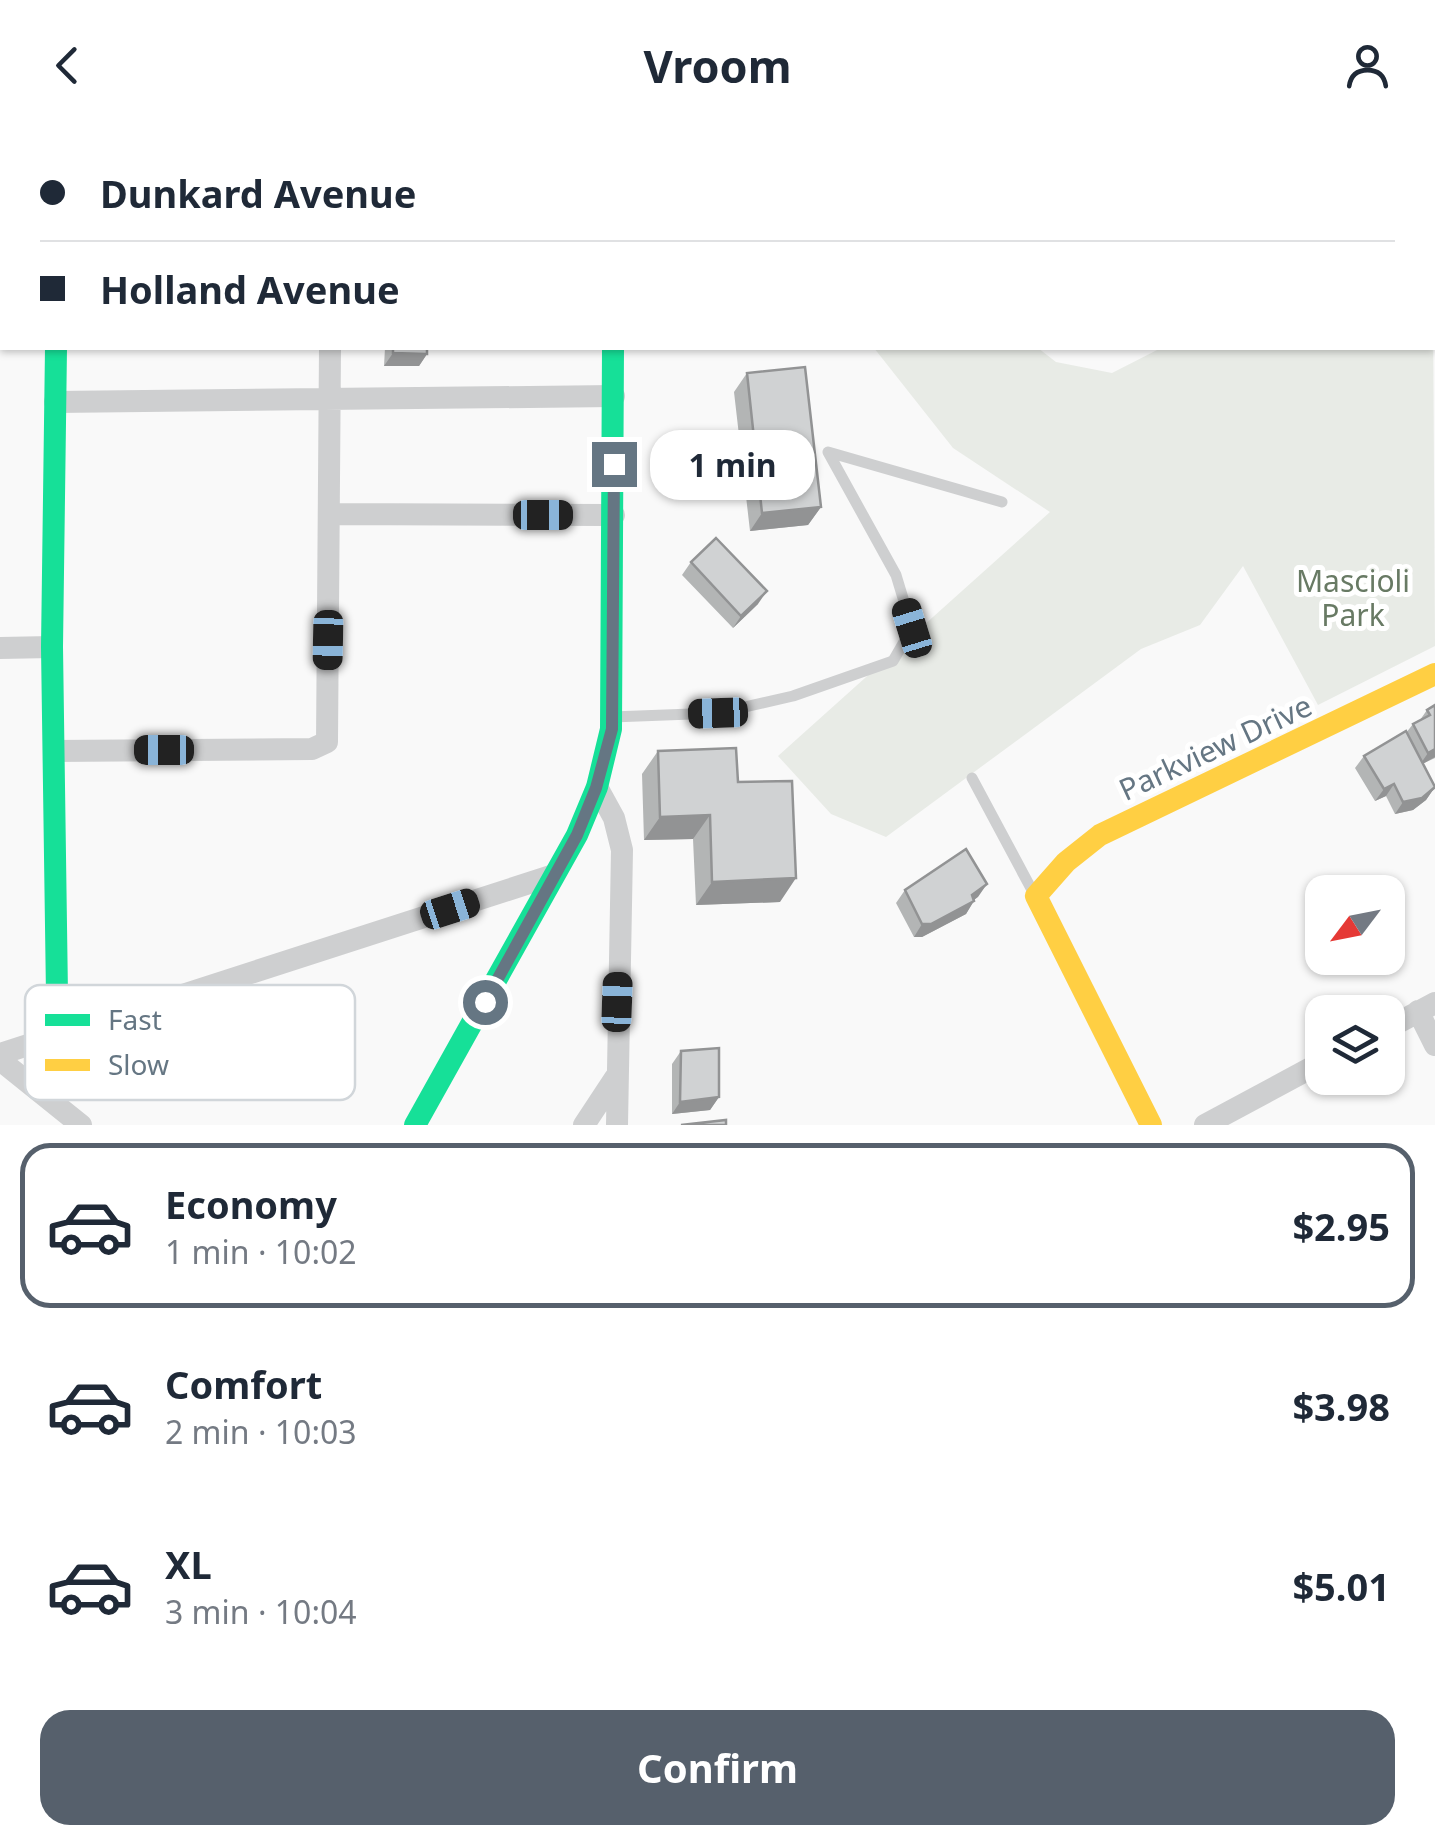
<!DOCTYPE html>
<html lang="en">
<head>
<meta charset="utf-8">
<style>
	:root { --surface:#fff; --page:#f6f6f7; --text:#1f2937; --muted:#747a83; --line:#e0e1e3; --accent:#56606c }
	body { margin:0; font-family:"Noto Sans",sans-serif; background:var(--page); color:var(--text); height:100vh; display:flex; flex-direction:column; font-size:38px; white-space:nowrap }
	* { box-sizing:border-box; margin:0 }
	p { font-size:32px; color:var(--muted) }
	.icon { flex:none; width:55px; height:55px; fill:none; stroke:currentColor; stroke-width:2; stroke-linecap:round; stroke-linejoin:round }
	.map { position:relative; height:995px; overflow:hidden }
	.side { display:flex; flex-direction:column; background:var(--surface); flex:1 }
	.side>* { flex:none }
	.top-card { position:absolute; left:0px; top:0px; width:1435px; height:220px; box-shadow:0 2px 8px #0004; display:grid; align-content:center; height:220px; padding:0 40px; background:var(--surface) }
	.needle { width:65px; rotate:238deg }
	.buttons { position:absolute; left:1305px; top:745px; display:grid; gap:20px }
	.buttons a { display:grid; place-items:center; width:100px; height:100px; border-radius:20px; background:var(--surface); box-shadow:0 2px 8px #0004; font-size:50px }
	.end { position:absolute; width:45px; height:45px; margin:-22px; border:12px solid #657683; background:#fff; box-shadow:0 0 0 5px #fff }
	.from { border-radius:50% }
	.bubble { position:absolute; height:70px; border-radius:30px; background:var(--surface); box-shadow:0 2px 8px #0004; font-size:32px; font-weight:700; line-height:70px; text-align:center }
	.car { position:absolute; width:30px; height:60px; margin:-30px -15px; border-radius:12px; box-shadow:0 0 8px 2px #0007; background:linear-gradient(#222 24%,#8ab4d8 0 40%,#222 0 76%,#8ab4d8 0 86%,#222 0) }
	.top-card b { display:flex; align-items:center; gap:35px; height:95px; font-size:38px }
	.top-card b+b { border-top:2px solid var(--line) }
	.top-card i { width:25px; height:25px; background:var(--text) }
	ul { padding:18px 0 0; list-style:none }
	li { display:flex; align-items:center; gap:30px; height:165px; margin:0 20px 15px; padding:0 20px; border:5px solid transparent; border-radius:30px }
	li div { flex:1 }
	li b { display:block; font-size:38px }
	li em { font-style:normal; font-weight:700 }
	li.active { border-color:var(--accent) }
	li>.icon { width:90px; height:90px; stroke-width:1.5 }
	.button { display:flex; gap:20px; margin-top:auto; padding:20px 40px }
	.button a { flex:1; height:115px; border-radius:30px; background:var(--accent); color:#fff; font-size:40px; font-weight:700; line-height:115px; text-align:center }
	header { display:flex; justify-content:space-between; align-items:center; height:130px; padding:0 40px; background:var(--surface); font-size:45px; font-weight:700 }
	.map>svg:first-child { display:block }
	.green { fill:#e8ebe6 }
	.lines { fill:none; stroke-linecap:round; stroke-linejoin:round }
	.path { stroke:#cbcccd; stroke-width:5; stroke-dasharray:5 5; stroke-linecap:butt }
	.lane { stroke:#cecfd0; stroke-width:11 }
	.street { stroke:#cecfd0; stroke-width:22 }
	.fast { stroke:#16e098; stroke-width:22 }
	.slow { stroke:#ffcf43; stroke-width:22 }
	.wall { fill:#b3b5b5 }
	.shaded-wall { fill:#929394 }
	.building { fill:#d0d2d3; stroke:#929394; stroke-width:2.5 }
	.route { stroke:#657683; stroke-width:12 }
	.labels { text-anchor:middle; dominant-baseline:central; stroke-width:10; stroke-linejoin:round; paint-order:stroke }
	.park-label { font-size:30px; fill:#687a64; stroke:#fff }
	.street-label { font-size:30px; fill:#657683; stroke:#fff }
	.key { fill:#fff; stroke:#d1d6da; stroke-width:2.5 }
	.key-label { font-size:28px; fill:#657683 }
</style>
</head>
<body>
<header><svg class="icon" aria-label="back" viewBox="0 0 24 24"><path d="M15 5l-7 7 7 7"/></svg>Vroom<svg class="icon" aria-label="person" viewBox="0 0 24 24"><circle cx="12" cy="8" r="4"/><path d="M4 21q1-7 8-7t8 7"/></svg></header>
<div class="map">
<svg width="1435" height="995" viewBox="0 0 1435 995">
	<rect width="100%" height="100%" fill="#f9f9f9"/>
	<!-- green -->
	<path class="green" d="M1433,171l2,345 -117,59 -75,-139 -43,59 -59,24 -255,188 -55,-23 -53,-58 272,-244 -97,-64 -79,-100h164l18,14 56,11 49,-25h271z"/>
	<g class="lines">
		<!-- path -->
		<path class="path" d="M1092,2l2,-2"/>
		<!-- lane -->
		<path class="lane" d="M828,322l174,50
			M612,587l106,-4 75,-17 100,-35 19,-33 -16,-53 -68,-123
			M972,648l61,114"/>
		<!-- street -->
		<path class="street" d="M57,0v2
			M330,2v-2
			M0,29l2,-1
			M55,272l559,-6
			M330,384l284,1
			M0,518l52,-1
			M54,621l258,-2 15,-7 3,-394
			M597,657l17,31 8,32 -5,275
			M1418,881l17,34
			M1388,898l47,-25
			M0,924l554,-179
			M0,930l81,65
			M584,995l31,-47
			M1205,995l117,-63"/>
		<!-- fast -->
		<path class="fast" d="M613,0v2
			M56,218l-4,299 5,348 5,39
			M415,995l162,-290 20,-48 14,-58 2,-381"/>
		<!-- slow -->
		<path class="slow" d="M1151,995l-115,-229 30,-34 34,-27 335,-161"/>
	</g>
	<!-- wall -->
	<path class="wall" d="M969,0h115l-1,2h-111z
		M385,218h42v6l-8,12h-35z
		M747,243l74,134 -13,18 -58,6 -16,-139z
		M691,432l67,42 -25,24 -51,-53z
		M1435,575v53l-13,6 13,23 -9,13 -13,10 -18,4 -9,-18 -11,5 -20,-33 9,-12 42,-23 7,-9 7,-4 7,-10z
		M658,621l80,31 42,120 -84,3 -3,-66 -49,1 -2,-66z
		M987,754l-13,16 -8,14 -44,23h-8l-18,-34 9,-13z
		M681,921l38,46 -9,13 -38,4v-50z"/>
	<!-- shaded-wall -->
	<path class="shaded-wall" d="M292,0l-2,2h-65l-30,-1z
		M725,0h18l-2,2h-17z
		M750,0h95l-1,2h-96z
		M393,223l34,1 -8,12h-35z
		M821,377l-13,18 -58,6 12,-18z
		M767,461l-9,13 -25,24 8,-12z
		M1435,619v8l-16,9 9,-13z
		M1394,654l-8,12 -11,5 9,-12z
		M1435,657l-9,13 -13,10 -18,4 8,-12z
		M710,685l-17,24 -49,1 16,-23z
		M796,748l-16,24 -84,3 16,-23z
		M987,754l-9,13 -12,9 8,-5 -8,13 -44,23h-8l8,-13 50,-29z
		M719,967l-9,13 -38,4 8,-12z"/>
	<!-- building -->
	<path class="building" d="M998,0h86l-2,2h-86z
		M393,218h34v6l-34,-1z
		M805,237l16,140 -59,6 -15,-140z
		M716,408l51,53 -26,25 -50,-54z
		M1435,575v44l-7,4 -15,-29 17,-9 -3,-5z
		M1406,601l29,56 -13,11 -19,4 -9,-18 -10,5 -20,-33z
		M736,618l2,34 54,-1 4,97 -84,4 -2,-67 -50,2 -2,-66z
		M966,719l21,35 -15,11 2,6 -43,23h-9l-17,-34z
		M719,918v49l-39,5 1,-51z
		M726,990v5h-45z"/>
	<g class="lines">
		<!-- route -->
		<path class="route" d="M485,872l92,-167 19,-47 16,-59 2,-265"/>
	</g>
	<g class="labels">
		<!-- park labels -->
		<g class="park-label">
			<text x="1353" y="450">Mascioli<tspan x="1353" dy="34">Park</tspan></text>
		</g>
		<!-- street labels -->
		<g class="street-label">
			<text transform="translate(1215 617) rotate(-25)">Parkview Drive</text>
		</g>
	</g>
	<!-- legend -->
	<rect x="25" y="855" width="330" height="115" rx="15" class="key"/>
	<rect x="45" y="884" width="45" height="12" fill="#16e098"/>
	<rect x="45" y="929" width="45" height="12" fill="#ffcf43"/>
	<g class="key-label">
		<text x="108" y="900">Fast</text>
		<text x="108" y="945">Slow</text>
	</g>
</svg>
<div class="buttons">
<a><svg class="needle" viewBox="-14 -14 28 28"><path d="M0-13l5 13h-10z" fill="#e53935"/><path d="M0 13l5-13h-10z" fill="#747a83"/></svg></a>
<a><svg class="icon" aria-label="layers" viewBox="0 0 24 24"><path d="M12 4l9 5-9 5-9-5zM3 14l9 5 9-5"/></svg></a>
</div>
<i class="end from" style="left:485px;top:872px"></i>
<i class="end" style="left:614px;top:334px"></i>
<div class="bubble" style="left:650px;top:300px;width:165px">1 min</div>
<i class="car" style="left:543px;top:385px;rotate:90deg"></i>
<i class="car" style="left:912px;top:498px;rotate:343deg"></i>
<i class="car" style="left:328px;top:510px;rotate:181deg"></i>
<i class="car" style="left:718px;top:583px;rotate:268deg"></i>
<i class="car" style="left:164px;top:620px;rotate:270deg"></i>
<i class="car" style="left:450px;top:779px;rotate:72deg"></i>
<i class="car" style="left:617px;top:872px;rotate:2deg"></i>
<div class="top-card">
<b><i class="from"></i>Dunkard Avenue</b>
<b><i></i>Holland Avenue</b>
</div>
</div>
<section class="side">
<ul>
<li class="active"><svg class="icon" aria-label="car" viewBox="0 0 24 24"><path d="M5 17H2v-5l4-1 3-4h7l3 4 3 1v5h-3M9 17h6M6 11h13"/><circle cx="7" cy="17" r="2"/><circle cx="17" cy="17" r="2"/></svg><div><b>Economy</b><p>1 min · 10:02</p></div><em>$2.95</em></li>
<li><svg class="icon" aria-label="car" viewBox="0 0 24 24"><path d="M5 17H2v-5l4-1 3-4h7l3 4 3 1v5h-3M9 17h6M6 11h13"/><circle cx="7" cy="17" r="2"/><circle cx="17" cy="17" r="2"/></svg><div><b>Comfort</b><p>2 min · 10:03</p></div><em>$3.98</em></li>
<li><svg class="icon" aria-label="car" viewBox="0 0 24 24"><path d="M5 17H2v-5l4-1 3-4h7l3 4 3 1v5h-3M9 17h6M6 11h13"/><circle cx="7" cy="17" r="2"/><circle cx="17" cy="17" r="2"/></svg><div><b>XL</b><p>3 min · 10:04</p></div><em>$5.01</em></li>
</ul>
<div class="button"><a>Confirm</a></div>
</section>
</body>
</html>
